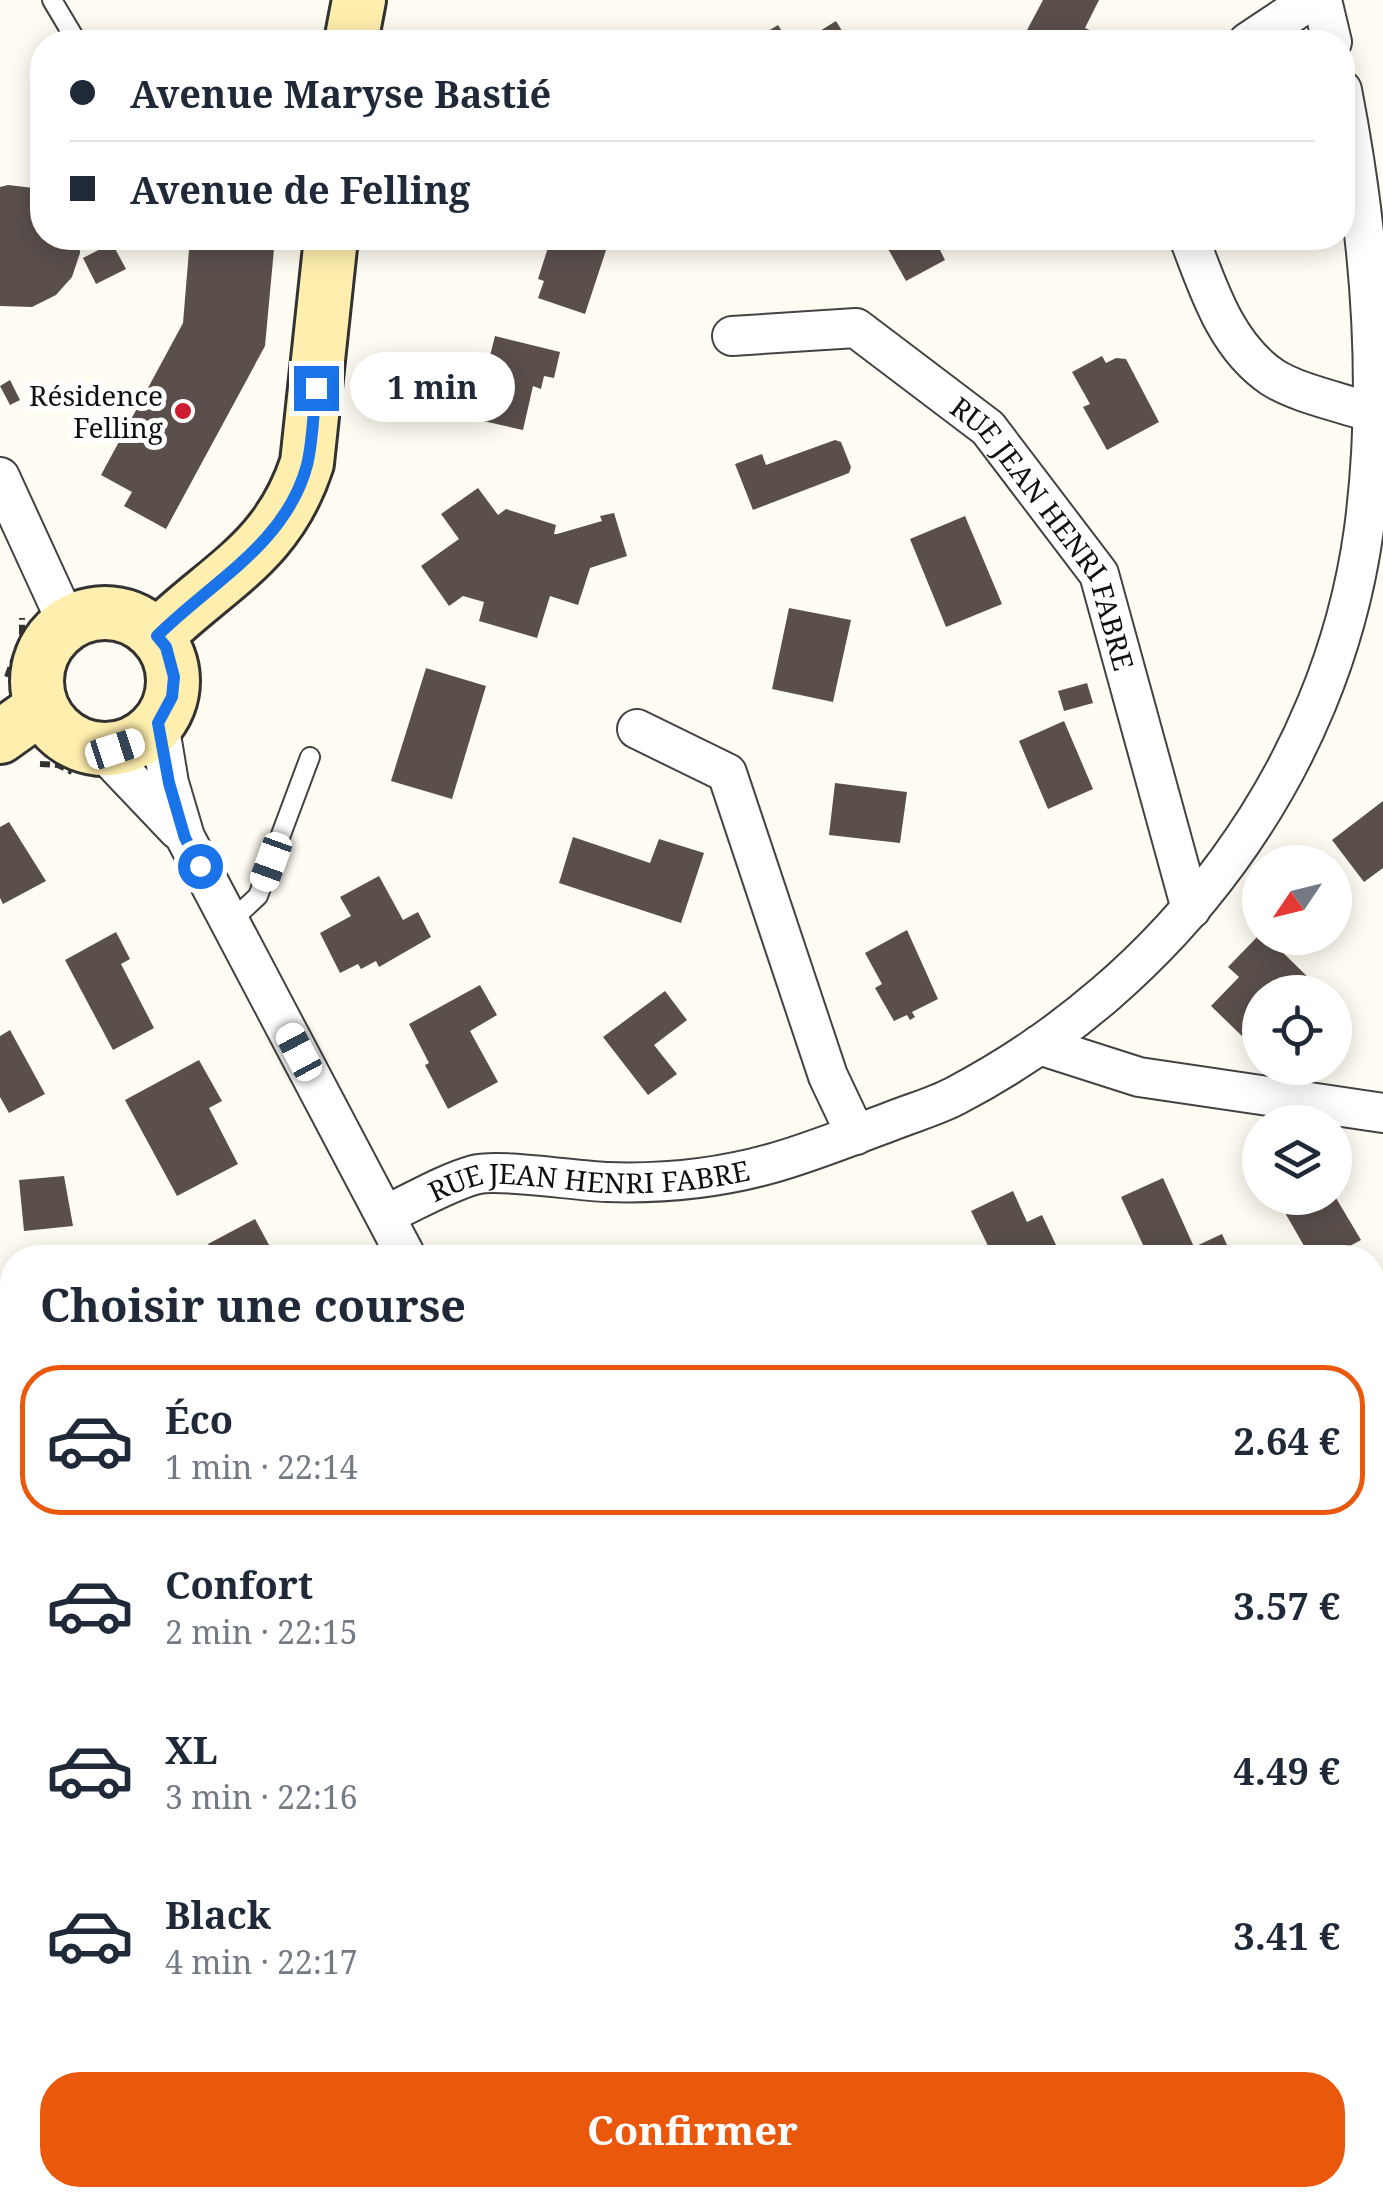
<!DOCTYPE html>
<html lang="fr">
<head>
<meta charset="utf-8">
<style>
	:root { --surface:#fff; --page:#f2f2f3; --text:#1f2937; --muted:#747a83; --line:#e0e1e3; --accent:#ea580c }
	body { margin:0; font-family:"Noto Serif",serif; background:var(--page); color:var(--text); height:100vh; display:flex; flex-direction:column; font-size:38px; white-space:nowrap }
	* { box-sizing:border-box; margin:0 }
	p { font-size:32px; color:var(--muted) }
	.icon { flex:none; width:55px; height:55px; fill:none; stroke:currentColor; stroke-width:2; stroke-linecap:round; stroke-linejoin:round }
	.map { position:relative; flex:1; overflow:hidden }
	.panel { position:absolute; left:0px; top:1245px; width:1385px; height:962px; display:flex; flex-direction:column; background:var(--surface); border-radius:40px 40px 0 0; box-shadow:0 5px 25px #0003 }
	.panel>* { flex:none }
	.top-card { position:absolute; left:30px; top:30px; width:1325px; height:220px; border-radius:40px; box-shadow:0 5px 25px #0003; display:grid; align-content:center; height:220px; padding:0 40px; background:var(--surface) }
	.needle { width:65px; rotate:235deg }
	.controls { position:absolute; left:1242px; top:845px; display:grid; gap:20px }
	.controls a { display:grid; place-items:center; width:110px; height:110px; border-radius:50%; background:var(--surface); box-shadow:0 5px 25px #0003; font-size:50px }
	.end { position:absolute; width:45px; height:45px; margin:-22px; border:12px solid #1a73e8; background:#fff; box-shadow:0 0 0 5px #fff }
	.from { border-radius:50% }
	.bubble { position:absolute; height:70px; border-radius:35px; background:var(--surface); box-shadow:0 5px 25px #0003; font-size:32px; font-weight:700; line-height:70px; text-align:center }
	.car { position:absolute; width:30px; height:60px; margin:-30px -15px; border-radius:12px; box-shadow:0 0 8px 2px #0007; background:linear-gradient(#fff 24%,#345 0 40%,#fff 0 76%,#345 0 86%,#fff 0) }
	.top-card b { display:flex; align-items:center; gap:35px; height:95px; font-size:38px }
	.top-card b+b { border-top:2px solid var(--line) }
	.top-card i { width:25px; height:25px; background:var(--text) }
	ul { padding:0; list-style:none }
	li { display:flex; align-items:center; gap:30px; height:150px; margin:0 20px 15px; padding:0 20px; border:5px solid transparent; border-radius:40px }
	li div { flex:1 }
	li b { display:block; font-size:38px }
	li em { font-style:normal; font-weight:700 }
	li.active { border-color:var(--accent) }
	li>.icon { width:90px; height:90px; stroke-width:1.5 }
	h2 { padding:0 40px; font-size:45px; line-height:120px }
	.cta { display:flex; gap:20px; margin-top:auto; padding:20px 40px }
	.cta a { flex:1; height:115px; border-radius:40px; background:var(--accent); color:#fff; font-size:40px; font-weight:700; line-height:115px; text-align:center }
	.map>svg:first-child { display:block }
	.building { fill:#5a4f4b }
	.lines { fill:none; stroke-linecap:round; stroke-linejoin:round }
	.lane-casing { stroke:#434343; stroke-width:22 }
	.street-casing { stroke:#434343; stroke-width:42 }
	.secondary-casing { stroke:#323232; stroke-width:58 }
	.path { stroke:#323232; stroke-width:6; stroke-dasharray:10 5; stroke-linecap:butt }
	.lane { stroke:#fff; stroke-width:18 }
	.street { stroke:#fff; stroke-width:38 }
	.secondary { stroke:#ffefae; stroke-width:52 }
	.route { stroke:#1a73e8; stroke-width:12 }
	.poi-dot { fill:#cd1b32; stroke:#fff; stroke-width:4 }
	.labels { text-anchor:middle; dominant-baseline:central; stroke-width:10; stroke-linejoin:round; paint-order:stroke }
	.poi-label { font-size:28px; fill:#101010; stroke:#fff; text-anchor:end }
	.street-label { font-size:28px; fill:#101010; stroke:#fff }
</style>
</head>
<body>
<div class="map">
<svg width="1383" height="2206" viewBox="0 0 1383 2206">
	<rect width="100%" height="100%" fill="#fffcf3"/>
	<!-- building -->
	<path class="building" d="M1043,0h56l-14,28 7,3 -6,11h-40l-20,-10z
		M836,21l13,21h-47z
		M778,25l11,17h-39z
		M8,185l34,4v49h37l1,15 -8,24 -16,18 -24,12 -32,-1v-119z
		M190,238h85l-10,108 -99,183 -42,-23 8,-14 -31,-17 82,-152z
		M551,238h59l-25,76 -47,-16 6,-17 -6,-2z
		M882,238h52l11,22 -39,21z
		M112,243l14,26 -30,15 -13,-26z
		M495,336l65,16 -6,26 -10,-2 -3,13 -8,-3 -10,44 -49,-11z
		M1102,356l4,7 10,-5 10,1 33,63 -52,28 -24,-43 7,-3 -18,-32z
		M10,380l10,20 -10,5 -10,-19z
		M835,440l6,2 10,25 -2,6 -96,37 -18,-46 27,-10 4,11z
		M478,488l20,27 8,-6 50,16 -2,9h3l45,-13 -2,-5 14,-3 13,43 -37,12 -12,37 -28,-9 -13,42 -58,-17 5,-19 -21,-6 -14,10 -28,-40 38,-27 -18,-25z
		M965,516l37,88 -56,23 -36,-88z
		M789,608l62,12 -18,82 -61,-13z
		M426,668l60,18 -34,113 -61,-18z
		M1087,683l6,20 -29,8 -6,-20z
		M1064,721l29,68 -45,20 -29,-68z
		M835,783l72,9 -7,51 -71,-8z
		M1383,801v67l-19,14 -32,-42z
		M9,822l37,59 -43,23 -3,-6v-71z
		M573,837l77,26 9,-24 45,14 -23,70 -122,-40z
		M379,876l24,44 15,-8 13,25 -52,30 -3,-6 -15,8 -3,-5 -18,9 -20,-40 31,-17 -11,-19z
		M907,930l31,69 -26,13 3,5 -5,3 -3,-5 -13,6 -19,-33 7,-4 -17,-31z
		M116,932l14,27 -9,5 33,64 -41,22 -48,-90z
		M1260,934v4h8l46,45 -10,9h-44v25l-18,19 -31,-30 28,-29 -11,-10z
		M480,985l17,30 -27,16 28,51 -50,27 -23,-44 4,-2 -20,-39z
		M665,991l22,29 -33,25 23,29 -29,21 -45,-58z
		M10,1030l35,64 -36,19 -9,-16v-61z
		M199,1060l23,41 -13,7 29,56 -61,32 -52,-96z
		M64,1176l9,50 -49,5 -5,-51z
		M1163,1178l31,69 28,-13 11,24h-84l-28,-61z
		M1013,1191l14,31 15,-7 14,30 -10,3 5,10h-57l-23,-47z
		M1308,1198h28l25,42 -15,8 5,10h-40l-27,-47z
		M255,1219l21,39h-61l-7,-14z
		M1372,1260l11,19v24l-11,6z
		M12,1273v27l-11,-21z
		M0,1384l12,1v53l-12,-1z
		M1372,1840l7,37 -7,1z
		M12,1874v47l-12,-23v-17z
		M12,1943v53l-7,4 -5,-10v-40z
		M168,2195h20l6,11h-20z
		M306,2195h7l5,11h-33z
		M401,2195h46l5,11h-53l-4,-8z
		M508,2195h29l-20,11z"/>
	<g class="lines">
		<defs>
			<path id="lane" d="M52,0l25,42
				M230,922l28,-26 52,-139"/>
			<g id="street">
				<path d="M1322,0l10,42"/>
				<path d="M1248,42l63,-42"/>
				<path d="M1189,238c19,49 36,107 83,139 26,17 73,26 103,37"/>
				<path id="s1" d="M732,336l124,-8 132,100 111,146 92,335"/>
				<path d="M0,477l67,146"/>
				<path d="M159,723l10,60 16,54 222,421"/>
				<path d="M637,729l90,44 101,303 28,59"/>
				<path d="M101,749l77,81"/>
				<path d="M1039,1045l100,32 244,36"/>
				<path id="s2" d="M385,1215c29,-13 58,-31 89,-40 24,-7 101,6 132,7 54,2 114,-4 167,-19 39,-11 78,-27 116,-41 22,-9 45,-15 66,-26 216,-113 376,-325 409,-567 19,-145 6,-295 -22,-439"/>
				<path d="M1372,1668l11,-2"/>
				<path d="M0,1722l12,-6"/>
				<path d="M0,2150l12,-6"/>
				<path d="M900,2195l6,11"/>
				<path d="M638,2206l21,-11"/>
			</g>
			<path id="secondary" d="M351,42l8,-42
				M37 681a68 68 0 1 1 136 0a68 68 0 1 1-136 0Z
				M157,636c63,-61 121,-84 150,-173l24,-225
				M0,737l42,-30"/>
		</defs>
		<!-- lane casing -->
		<use href="#lane" class="lane-casing"/>
		<!-- street casing -->
		<use href="#street" class="street-casing"/>
		<!-- secondary casing -->
		<use href="#secondary" class="secondary-casing"/>
		<!-- path -->
		<path class="path" d="M7,677l15,-41v-18
			M40,764l18,1 14,7"/>
		<!-- lane -->
		<use href="#lane" class="lane"/>
		<!-- street -->
		<use href="#street" class="street"/>
		<!-- secondary -->
		<use href="#secondary" class="secondary"/>
	</g>
	<g class="lines">
		<!-- route -->
		<path class="route" d="M200,866l-15,-28 -16,-55 -11,-60 14,-26 2,-20 -8,-30 -9,-11c54,-54 129,-92 150,-171 6,-24 6,-52 9,-77"/>
	</g>
	<!-- markers -->
	<circle class="poi-dot" cx="183" cy="411" r="10"/>
	<g class="labels">
		<!-- poi labels -->
		<g class="poi-label">
			<text x="163" y="395">Résidence<tspan x="163" dy="32">Felling</tspan></text>
		</g>
		<!-- street labels -->
		<g class="street-label">
			<text stroke="none"><textPath href="#s1" startOffset="410">RUE JEAN HENRI FABRE</textPath></text>
			<text stroke="none"><textPath href="#s2" startOffset="212">RUE JEAN HENRI FABRE</textPath></text>
		</g>
	</g>
</svg>
<div class="controls">
<a><svg class="needle" viewBox="-14 -14 28 28"><path d="M0-13l5 13h-10z" fill="#e53935"/><path d="M0 13l5-13h-10z" fill="#747a83"/></svg></a>
<a><svg class="icon" aria-label="locate" viewBox="0 0 24 24"><circle cx="12" cy="12" r="6"/><path d="M12 2v4M12 18v4M2 12h4M18 12h4"/></svg></a>
<a><svg class="icon" aria-label="layers" viewBox="0 0 24 24"><path d="M12 4l9 5-9 5-9-5zM3 14l9 5 9-5"/></svg></a>
</div>
<i class="end from" style="left:200px;top:866px"></i>
<i class="end" style="left:316px;top:388px"></i>
<div class="bubble" style="left:350px;top:352px;width:165px">1 min</div>
<i class="car" style="left:115px;top:749px;rotate:72deg"></i>
<i class="car" style="left:271px;top:862px;rotate:200deg"></i>
<i class="car" style="left:299px;top:1052px;rotate:332deg"></i>
<div class="top-card">
<b><i class="from"></i>Avenue Maryse Bastié</b>
<b><i></i>Avenue de Felling</b>
</div>
<section class="panel">
<h2>Choisir une course</h2>
<ul>
<li class="active"><svg class="icon" aria-label="car" viewBox="0 0 24 24"><path d="M5 17H2v-5l4-1 3-4h7l3 4 3 1v5h-3M9 17h6M6 11h13"/><circle cx="7" cy="17" r="2"/><circle cx="17" cy="17" r="2"/></svg><div><b>Éco</b><p>1 min · 22:14</p></div><em>2.64 €</em></li>
<li><svg class="icon" aria-label="car" viewBox="0 0 24 24"><path d="M5 17H2v-5l4-1 3-4h7l3 4 3 1v5h-3M9 17h6M6 11h13"/><circle cx="7" cy="17" r="2"/><circle cx="17" cy="17" r="2"/></svg><div><b>Confort</b><p>2 min · 22:15</p></div><em>3.57 €</em></li>
<li><svg class="icon" aria-label="car" viewBox="0 0 24 24"><path d="M5 17H2v-5l4-1 3-4h7l3 4 3 1v5h-3M9 17h6M6 11h13"/><circle cx="7" cy="17" r="2"/><circle cx="17" cy="17" r="2"/></svg><div><b>XL</b><p>3 min · 22:16</p></div><em>4.49 €</em></li>
<li><svg class="icon" aria-label="car" viewBox="0 0 24 24"><path d="M5 17H2v-5l4-1 3-4h7l3 4 3 1v5h-3M9 17h6M6 11h13"/><circle cx="7" cy="17" r="2"/><circle cx="17" cy="17" r="2"/></svg><div><b>Black</b><p>4 min · 22:17</p></div><em>3.41 €</em></li>
</ul>
<div class="cta"><a>Confirmer</a></div>
</section>
</div>
</body>
</html>
